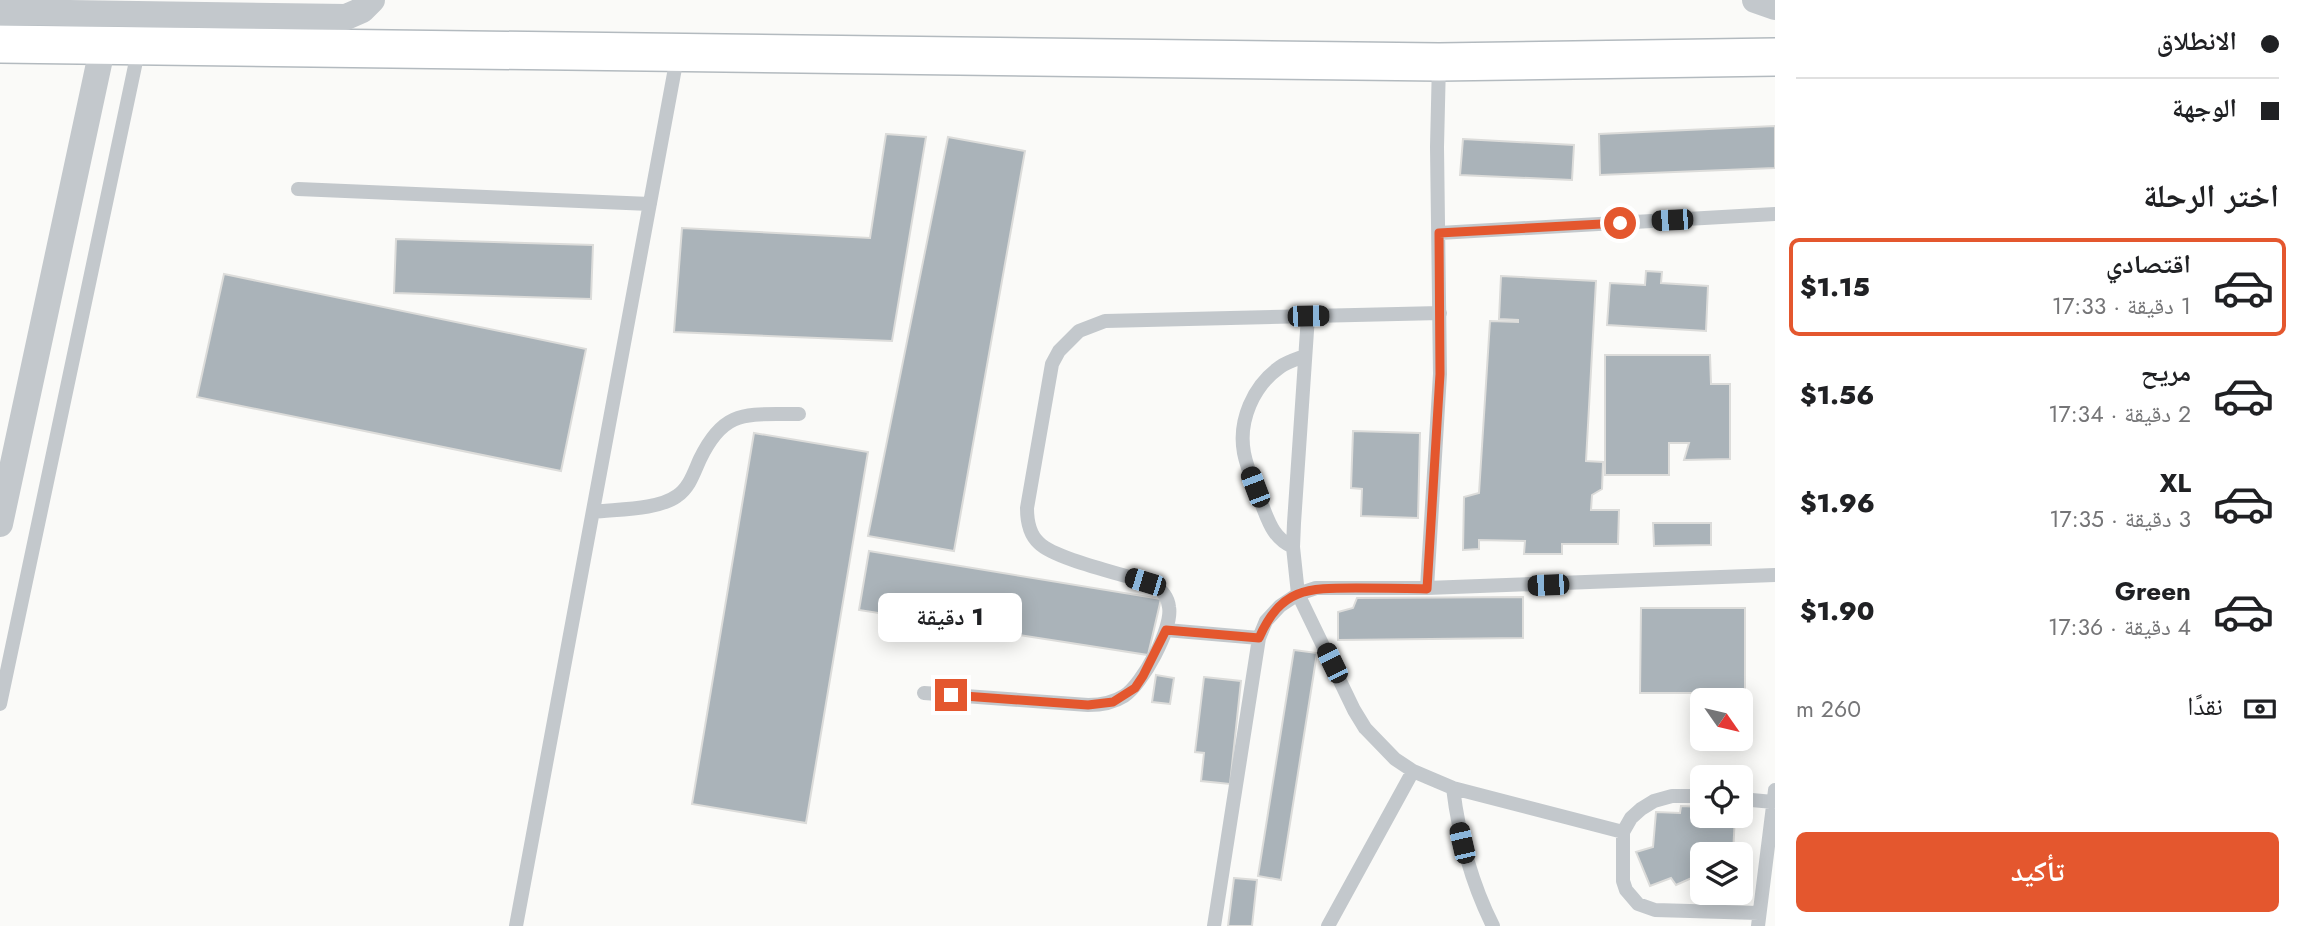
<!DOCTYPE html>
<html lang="ar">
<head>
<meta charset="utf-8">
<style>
	:root { --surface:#fff; --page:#f6f6f6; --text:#202124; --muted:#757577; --line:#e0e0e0; --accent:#e4572e }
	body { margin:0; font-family:Jost,"Noto Naskh Arabic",sans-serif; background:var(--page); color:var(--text); direction:rtl; height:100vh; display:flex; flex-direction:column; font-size:26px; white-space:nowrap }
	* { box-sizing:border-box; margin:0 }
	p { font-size:23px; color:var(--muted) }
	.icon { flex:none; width:38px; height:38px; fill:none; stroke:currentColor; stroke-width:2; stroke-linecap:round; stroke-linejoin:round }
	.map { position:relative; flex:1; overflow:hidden; direction:ltr }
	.panel { display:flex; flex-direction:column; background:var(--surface); width:525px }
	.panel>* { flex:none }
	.hud { display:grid; align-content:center; height:154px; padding:0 21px; background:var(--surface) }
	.needle { width:46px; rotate:124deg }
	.tools { position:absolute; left:1690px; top:688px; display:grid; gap:14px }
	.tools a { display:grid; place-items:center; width:63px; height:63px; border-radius:10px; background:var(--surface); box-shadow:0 4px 18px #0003; font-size:35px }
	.end { position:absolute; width:32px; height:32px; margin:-16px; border:9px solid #e4572e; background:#fff; box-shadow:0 0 0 4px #fff }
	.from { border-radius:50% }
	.bubble { position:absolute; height:49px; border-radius:10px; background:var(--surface); box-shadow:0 4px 18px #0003; font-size:23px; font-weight:800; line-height:49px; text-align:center; direction:rtl }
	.car { position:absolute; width:21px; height:42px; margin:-21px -10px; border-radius:9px; box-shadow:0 0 5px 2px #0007; background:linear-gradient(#222 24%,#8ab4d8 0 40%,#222 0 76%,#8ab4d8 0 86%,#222 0) }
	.hud b { display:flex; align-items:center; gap:24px; height:66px; font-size:26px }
	.hud b+b { border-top:2px solid var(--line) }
	.hud i { width:18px; height:18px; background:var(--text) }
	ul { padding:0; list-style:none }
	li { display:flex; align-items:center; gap:21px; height:98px; margin:0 14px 10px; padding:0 7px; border:4px solid transparent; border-radius:10px }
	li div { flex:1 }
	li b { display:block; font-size:26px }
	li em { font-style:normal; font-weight:800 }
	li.selected { border-color:var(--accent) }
	li>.icon { width:63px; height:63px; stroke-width:1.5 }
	h2 { padding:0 21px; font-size:32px; line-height:84px }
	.pay { display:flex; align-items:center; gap:18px; height:77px; padding:0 21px; font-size:26px }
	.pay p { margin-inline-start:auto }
	.action { display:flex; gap:14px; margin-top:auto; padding:14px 21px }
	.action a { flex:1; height:80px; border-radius:10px; background:var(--accent); color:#fff; font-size:28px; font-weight:800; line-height:80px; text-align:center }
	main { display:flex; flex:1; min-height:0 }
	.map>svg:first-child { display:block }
	.building { fill:#aab3b9; stroke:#dcdcda; stroke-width:2 }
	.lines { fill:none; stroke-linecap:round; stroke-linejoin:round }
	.secondary-casing { stroke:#b3babf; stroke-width:40 }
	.lane { stroke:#c3c8cc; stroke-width:14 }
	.street { stroke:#c3c8cc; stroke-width:26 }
	.secondary { stroke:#fff; stroke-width:37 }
	.route { stroke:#e4572e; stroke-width:9 }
</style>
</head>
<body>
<main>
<section class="panel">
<div class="hud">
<b><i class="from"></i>الانطلاق</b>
<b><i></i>الوجهة</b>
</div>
<h2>اختر الرحلة</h2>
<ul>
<li class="selected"><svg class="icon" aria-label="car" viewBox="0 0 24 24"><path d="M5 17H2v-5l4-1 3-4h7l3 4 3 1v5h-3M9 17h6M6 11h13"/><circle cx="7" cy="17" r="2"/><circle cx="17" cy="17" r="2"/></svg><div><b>اقتصادي</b><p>1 دقيقة · 17:33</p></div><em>$1.15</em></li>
<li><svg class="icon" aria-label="car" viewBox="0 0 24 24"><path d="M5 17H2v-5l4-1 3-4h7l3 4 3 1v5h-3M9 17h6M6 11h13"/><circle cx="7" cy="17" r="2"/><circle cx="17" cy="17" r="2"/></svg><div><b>مريح</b><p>2 دقيقة · 17:34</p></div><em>$1.56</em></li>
<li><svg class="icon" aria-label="car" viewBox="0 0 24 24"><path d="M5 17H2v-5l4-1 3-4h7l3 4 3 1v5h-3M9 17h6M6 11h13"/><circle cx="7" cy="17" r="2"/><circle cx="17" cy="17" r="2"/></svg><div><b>XL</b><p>3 دقيقة · 17:35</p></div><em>$1.96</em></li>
<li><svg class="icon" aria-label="car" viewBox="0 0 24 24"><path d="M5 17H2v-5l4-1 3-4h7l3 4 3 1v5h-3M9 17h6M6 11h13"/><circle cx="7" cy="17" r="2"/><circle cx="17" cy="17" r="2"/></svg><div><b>Green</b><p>4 دقيقة · 17:36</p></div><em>$1.90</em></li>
</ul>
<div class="pay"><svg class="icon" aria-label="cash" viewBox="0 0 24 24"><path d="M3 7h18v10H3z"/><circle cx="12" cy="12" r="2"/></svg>نقدًا<p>260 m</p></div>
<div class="action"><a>تأكيد</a></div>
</section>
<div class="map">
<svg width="1775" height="926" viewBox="0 0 1775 926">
	<rect width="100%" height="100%" fill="#fafaf8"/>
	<!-- building -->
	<path class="building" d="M1775,126v42l-175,7 -1,-41z
		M886,134l40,3 -34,204 -218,-9 8,-104 188,10z
		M948,137l77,14 -71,400 -86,-15z
		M1463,139l111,6 -2,35 -112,-5z
		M396,239l197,6 -2,54 -197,-6z
		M1646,271l16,1 -1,11 47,3 -2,45 -99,-6 3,-42 35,2z
		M224,274l362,75 -25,122 -364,-74z
		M1501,276l95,5 -10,180 17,1 -1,27 -10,6 -1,15h28l-1,34h-56v10h-38l1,-13 -46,-1v9l-16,1 1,-53 15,-4 11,-172 28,1v-2l-19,-1z
		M1605,355h105l1,29h19v75l-46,1 5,-17h-20v32h-64z
		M1353,431l67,2 -2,85 -57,-2 1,-27 -11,-1z
		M754,433l114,19 -62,371 -114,-19z
		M1653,523h58v22l-57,1z
		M869,551l292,48 -13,56 -289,-45z
		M1523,597v41l-185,2v-28l15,-4 4,-10z
		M1641,608h104v85h-105z
		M1294,650l23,3 -36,227 -23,-4z
		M1156,675l18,3 -4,26 -18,-2z
		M1204,677l37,4 -11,103 -29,-3 3,-28 -9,-1z
		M1681,806l22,1v9h32l-2,38h-30v19l-27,12 -5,-7 -21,8 -14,-34 17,-5 3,-35 24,1z
		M1234,878l23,2 -5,46h-24z"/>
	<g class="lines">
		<defs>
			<path id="secondary" d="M0,44l1439,18 336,-5"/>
		</defs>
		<!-- secondary casing -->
		<use href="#secondary" class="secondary-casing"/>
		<!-- lane -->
		<path class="lane" d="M298,189l352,15
			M1439,233l336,-19
			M1308,316l-14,207 -1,24 5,47 56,116 11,18 30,31 18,12 40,17 170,44
			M593,512c24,-3 65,-2 84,-16 13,-9 17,-24 23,-37 25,-52 48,-44 99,-45
			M1293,547c-21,-9 -25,-28 -33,-47 -6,-16 -13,-31 -16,-47 -6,-32 9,-67 36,-86 7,-5 17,-8 25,-11
			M1427,588l13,-214 -3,-227 2,-85
			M1166,630l93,8
			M924,693l164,12c13,0 25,-2 36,-9 18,-11 49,-68 45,-89 -1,-10 -7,-16 -14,-22 -27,-10 -99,-25 -116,-42 -10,-9 -12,-22 -12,-35l25,-144 7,-13 20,-20 26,-10 335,-8
			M0,704l139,-657
			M1453,788c6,49 18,94 40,138
			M1703,796h-31l-18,5 -13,8 -10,9 -8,14v49l3,9 12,14 17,6 104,3
			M1741,799l32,3
			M516,926l162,-874
			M1214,926l45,-288 7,-17 14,-15 18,-12 18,-6h111l348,-13
			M1328,926l85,-155
			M1758,926l17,-136"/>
		<!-- street -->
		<path class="street" d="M1755,0l20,7
			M0,12l346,5 16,-7 10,-10
			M0,524l103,-479"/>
		<!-- secondary -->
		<use href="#secondary" class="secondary"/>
	</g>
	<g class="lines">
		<!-- route -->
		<path class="route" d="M951,695l137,10 25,-3 22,-14 8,-12 23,-46 93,8c22,-50 48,-50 97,-50 24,0 48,0 71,1l13,-215 -1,-141 181,-10"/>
	</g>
</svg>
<div class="tools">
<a><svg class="needle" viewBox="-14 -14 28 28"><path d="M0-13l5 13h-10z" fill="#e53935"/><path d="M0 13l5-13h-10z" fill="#757577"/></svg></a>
<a><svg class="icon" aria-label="locate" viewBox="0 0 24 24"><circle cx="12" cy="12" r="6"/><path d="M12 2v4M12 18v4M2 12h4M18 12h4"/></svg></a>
<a><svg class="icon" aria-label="layers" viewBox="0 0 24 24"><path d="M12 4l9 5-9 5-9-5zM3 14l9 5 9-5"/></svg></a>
</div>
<i class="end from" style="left:1620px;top:223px"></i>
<i class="end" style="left:951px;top:695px"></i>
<div class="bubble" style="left:878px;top:593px;width:144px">1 دقيقة</div>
<i class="car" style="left:1672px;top:220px;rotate:267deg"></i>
<i class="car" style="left:1308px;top:316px;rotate:89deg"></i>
<i class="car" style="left:1255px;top:487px;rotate:339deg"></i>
<i class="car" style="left:1145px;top:582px;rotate:287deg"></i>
<i class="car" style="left:1548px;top:585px;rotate:268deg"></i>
<i class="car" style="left:1332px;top:663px;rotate:334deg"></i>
<i class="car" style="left:1462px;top:843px;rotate:347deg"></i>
</div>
</main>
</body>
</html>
